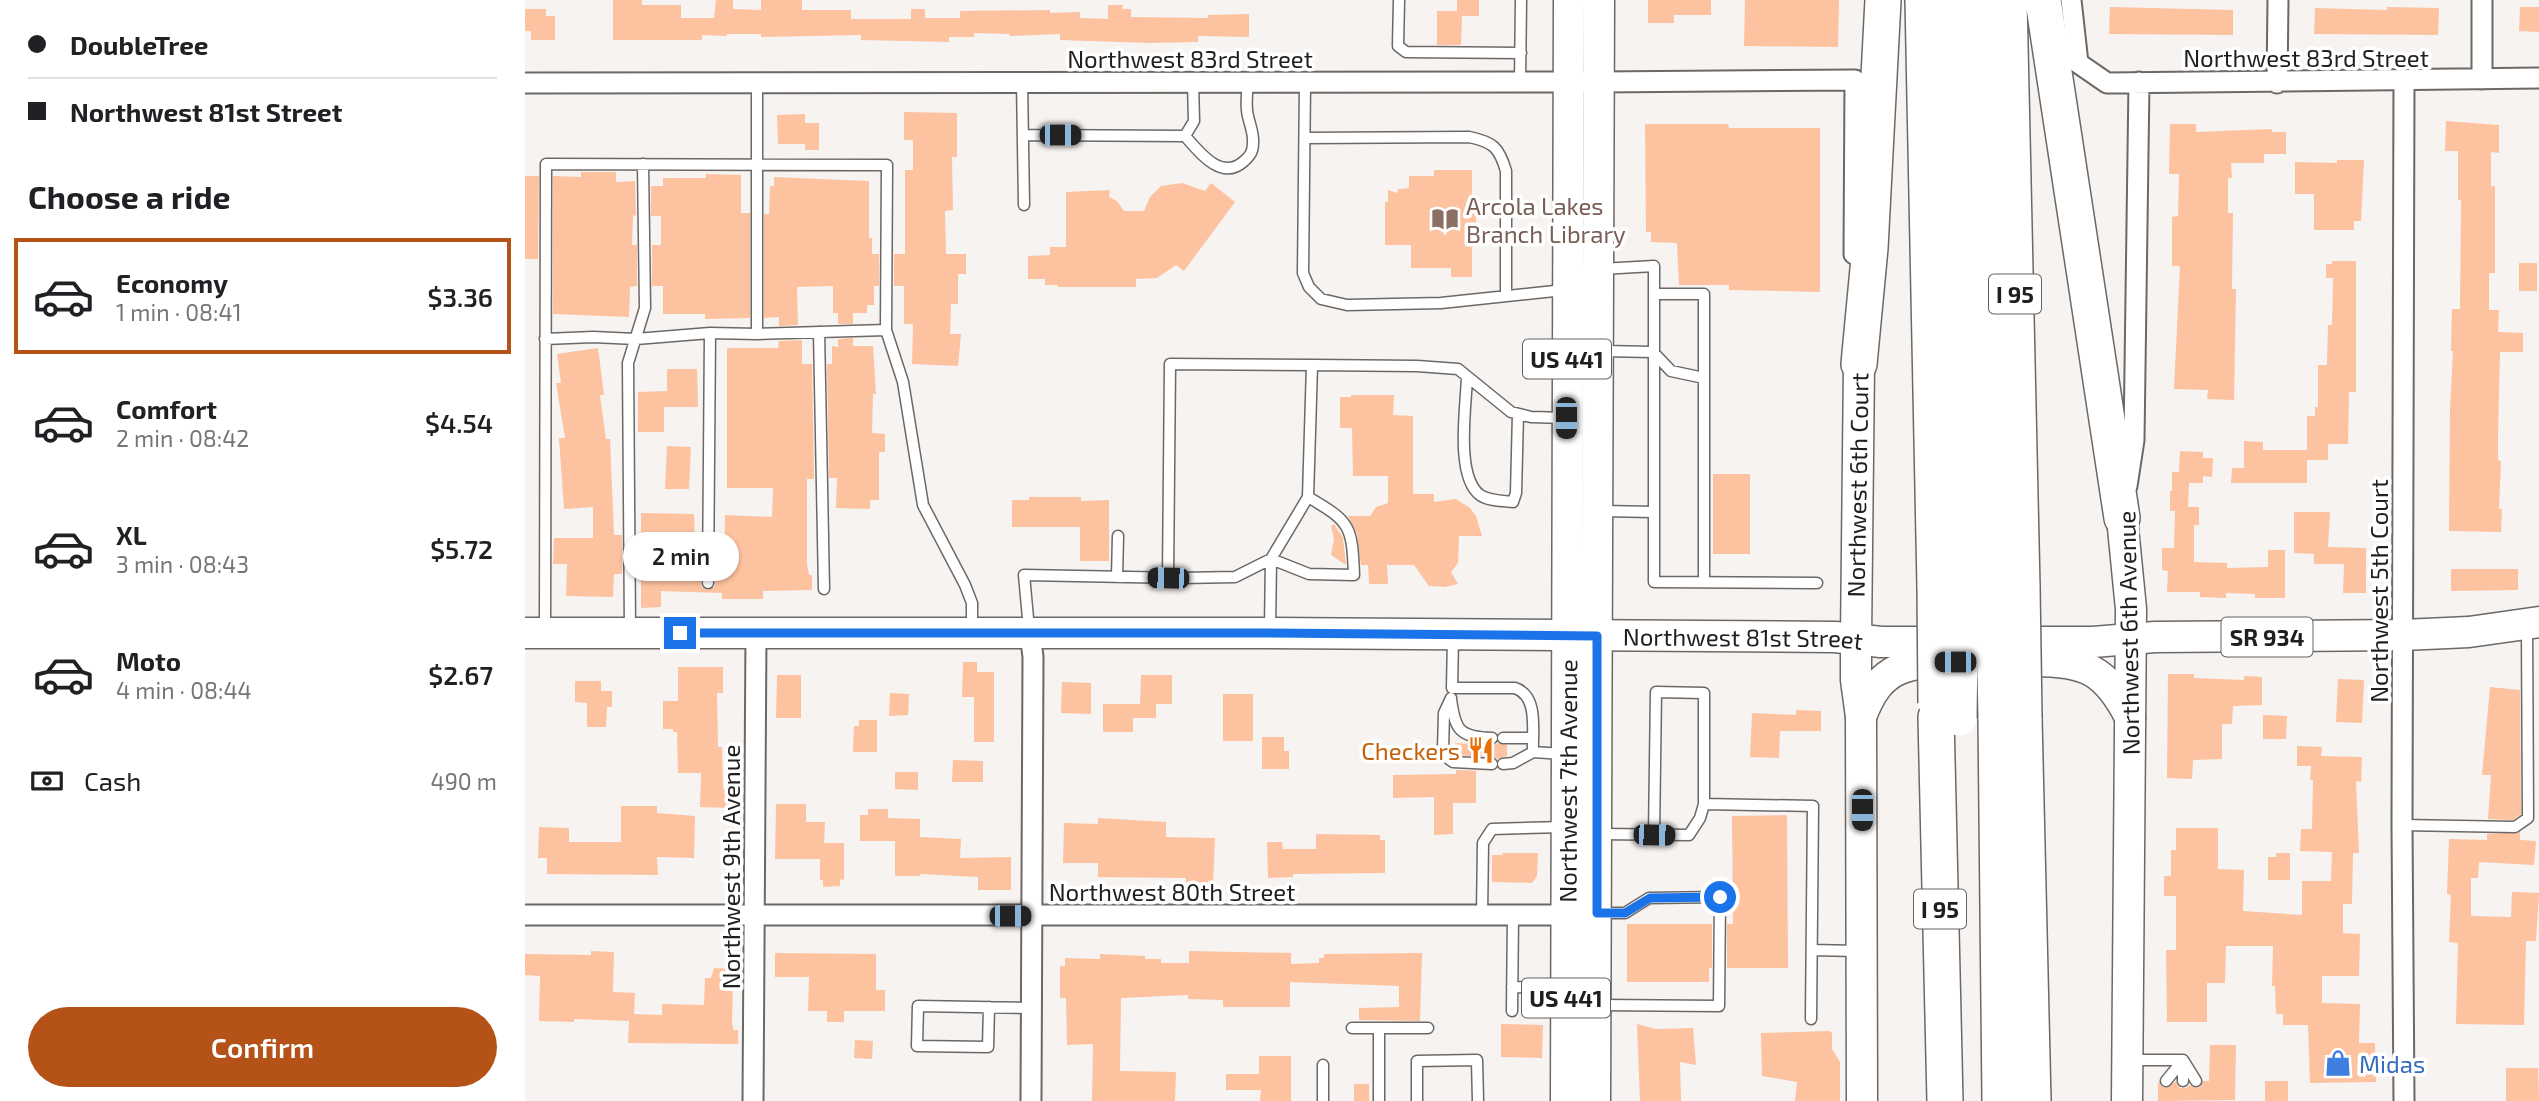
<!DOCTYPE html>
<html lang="en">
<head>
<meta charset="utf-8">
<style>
	:root { --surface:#fff; --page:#f6f6f6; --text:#202124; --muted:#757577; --line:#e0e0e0; --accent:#b45217 }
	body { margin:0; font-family:"Exo 2",sans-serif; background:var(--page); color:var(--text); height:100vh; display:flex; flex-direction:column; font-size:26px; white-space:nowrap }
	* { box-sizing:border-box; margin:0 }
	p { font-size:23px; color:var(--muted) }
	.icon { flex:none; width:38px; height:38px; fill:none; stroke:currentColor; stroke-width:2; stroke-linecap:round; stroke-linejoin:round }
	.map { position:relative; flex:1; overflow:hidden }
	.details { display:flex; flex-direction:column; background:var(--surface); width:525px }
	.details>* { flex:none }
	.guide { display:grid; align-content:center; height:154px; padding:0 28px; background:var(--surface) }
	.end { position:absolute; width:32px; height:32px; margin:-16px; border:9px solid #1a73e8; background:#fff; box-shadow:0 0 0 4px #fff }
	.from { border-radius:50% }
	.bubble { position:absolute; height:49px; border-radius:24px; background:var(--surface); box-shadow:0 2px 5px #0004; font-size:23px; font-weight:600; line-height:49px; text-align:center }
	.car { position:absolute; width:21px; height:42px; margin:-21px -10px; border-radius:9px; box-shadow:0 0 5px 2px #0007; background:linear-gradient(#222 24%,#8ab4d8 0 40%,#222 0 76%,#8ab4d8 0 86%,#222 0) }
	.guide b { display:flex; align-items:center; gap:24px; height:66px; font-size:26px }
	.guide b+b { border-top:2px solid var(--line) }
	.guide i { width:18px; height:18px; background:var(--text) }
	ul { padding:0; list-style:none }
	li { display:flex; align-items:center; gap:21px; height:116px; margin:0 14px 10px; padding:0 14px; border:4px solid transparent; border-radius:0px }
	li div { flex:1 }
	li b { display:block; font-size:26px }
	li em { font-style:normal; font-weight:600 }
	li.selected { border-color:var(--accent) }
	li>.icon { width:63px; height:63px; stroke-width:1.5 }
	h2 { padding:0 28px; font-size:32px; line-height:84px }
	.pay { display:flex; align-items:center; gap:18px; height:77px; padding:0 28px; font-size:26px }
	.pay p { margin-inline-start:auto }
	.button { display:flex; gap:14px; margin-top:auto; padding:14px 28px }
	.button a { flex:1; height:80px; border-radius:42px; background:var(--accent); color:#fff; font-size:28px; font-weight:600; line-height:80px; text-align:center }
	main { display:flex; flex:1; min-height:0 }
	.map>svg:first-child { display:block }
	.building { fill:#fdc29f }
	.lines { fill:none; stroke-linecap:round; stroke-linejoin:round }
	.service-casing { stroke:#6c6866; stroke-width:13 }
	.minor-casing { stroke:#6c6866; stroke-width:23 }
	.primary-casing { stroke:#6c6866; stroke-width:33 }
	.motorway-casing { stroke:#6c6866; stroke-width:38 }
	.service { stroke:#fff; stroke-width:10 }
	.minor { stroke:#fff; stroke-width:19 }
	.primary { stroke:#fff; stroke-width:30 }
	.motorway { stroke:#fff; stroke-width:35 }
	.motorway-bridge-casing { stroke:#6c6866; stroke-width:38; stroke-linecap:butt }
	.motorway-bridge { stroke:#fff; stroke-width:35 }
	.route { stroke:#1a73e8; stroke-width:9 }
	.labels { text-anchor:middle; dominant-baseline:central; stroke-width:7; stroke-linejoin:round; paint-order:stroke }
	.shield { fill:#fff; stroke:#636262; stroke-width:2 }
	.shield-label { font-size:23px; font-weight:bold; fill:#201f1e }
	.street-label { font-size:24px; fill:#201f1e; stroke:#fff }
	.education-label { font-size:24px; fill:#785e54; stroke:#fff; text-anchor:start }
	.food-label { font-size:24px; fill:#c56008; stroke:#fff; text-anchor:end }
	.shop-label { font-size:24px; fill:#366cbe; stroke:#fff; text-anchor:start }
</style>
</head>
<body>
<main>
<section class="details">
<div class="guide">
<b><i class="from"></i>DoubleTree</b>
<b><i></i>Northwest 81st Street</b>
</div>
<h2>Choose a ride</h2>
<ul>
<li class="selected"><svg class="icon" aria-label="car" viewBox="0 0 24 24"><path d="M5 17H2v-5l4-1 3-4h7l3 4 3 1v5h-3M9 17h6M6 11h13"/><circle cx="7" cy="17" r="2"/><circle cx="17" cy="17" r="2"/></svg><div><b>Economy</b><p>1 min · 08:41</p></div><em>$3.36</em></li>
<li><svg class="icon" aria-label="car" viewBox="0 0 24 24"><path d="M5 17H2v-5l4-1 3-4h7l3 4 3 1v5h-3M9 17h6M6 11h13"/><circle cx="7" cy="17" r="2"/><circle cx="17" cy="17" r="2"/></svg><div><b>Comfort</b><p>2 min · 08:42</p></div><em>$4.54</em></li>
<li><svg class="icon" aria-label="car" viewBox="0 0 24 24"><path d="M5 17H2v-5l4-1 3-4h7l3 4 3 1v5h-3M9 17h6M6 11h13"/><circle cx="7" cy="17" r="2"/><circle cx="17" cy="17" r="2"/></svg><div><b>XL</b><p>3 min · 08:43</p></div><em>$5.72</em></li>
<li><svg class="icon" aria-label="car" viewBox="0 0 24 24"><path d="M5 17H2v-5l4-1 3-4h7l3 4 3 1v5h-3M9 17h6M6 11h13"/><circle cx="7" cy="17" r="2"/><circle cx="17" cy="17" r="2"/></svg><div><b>Moto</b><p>4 min · 08:44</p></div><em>$2.67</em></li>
</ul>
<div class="pay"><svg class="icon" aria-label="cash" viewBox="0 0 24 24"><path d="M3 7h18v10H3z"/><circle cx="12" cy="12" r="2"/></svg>Cash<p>490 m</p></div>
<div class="button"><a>Confirm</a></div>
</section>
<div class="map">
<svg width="2014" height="1101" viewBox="0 0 2014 1101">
	<rect width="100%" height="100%" fill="#f7f3f1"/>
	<!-- building -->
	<path class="building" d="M88,0h29v5h39v13h33l2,-18h17v9l28,1v-10h41v10h49v9h60v-10h14v9h35v-7l90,-1v3l30,-1v6l28,1v-14h15l-1,4h9v8l77,1v-3l41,-1v23l-51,-1v6l-49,1 -89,-3v-6l-50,2v-2l-36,-1v4h-25v5l-88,-2v-5l-100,2v-3h-34v2l-25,-1v5h-89z
		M932,0h22v16h-17l-1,29h-24v-34h20z
		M1123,0h63v15h-37v8h-26z
		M1220,0h94l-1,47 -94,-1z
		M1585,7l123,3v25l-124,-1z
		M1862,7l52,1 -1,27 -124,-1 1,-26 72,2z
		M1995,7h19v25l-20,-1z
		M0,9h21v7h9v24h-24v-9h-6z
		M379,112l53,1v44h-5l1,53 -8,1 1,43h20v20h-8v30h-7l-1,30h11l-3,32 -46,-2 1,-40h-9v-38h-10v-32h11v-84h8v-30h-9z
		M280,114v9h14v27h-14v-6h-27l-1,-29z
		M1921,121l53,4v28l-8,-1v34h4v87h-6v37h10l-1,22 25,1v19h-23l-2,83v25l3,1 -2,48h3l-1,23 -52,-1 1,-122 3,-58h-2l1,-42h8l1,-109h-3v-49h-13z
		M1120,124h83l1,4h91v164l-91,-2v-5h-50l-2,-42 -26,-1v-10h-5z
		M1645,124h26v8l76,-3v3h14v22h-22v9h-33l1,15h-4v35h5l-1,76h4l-2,111 -27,-1 1,-9 -34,-1 6,-123h-8v-49l6,-1 1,-42h-10z
		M1812,160h27l-3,61h-7v9h-40v-36h-19v-32l42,1z
		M909,170h38v30h4v46l-4,1v30h-21v-9h-40v-23h-26v-43h3v-12l9,3 1,-4 11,-1v-12h25z
		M56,172h35v10l19,-1 1,35 -3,-1 -1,30h5v41l-7,1 -1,30 -76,-3v-138l28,1z
		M181,174l35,1v38h9v105l-45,1v-5h-42v-28h-11v-41h9v-29h-10v-30h12v-8h43z
		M0,176h14l-1,83h-13z
		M249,177l95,4v57h3v16h7v32h-5v19h-7v8h-14v11h-15v-11h-5v-27l-36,1 1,38 -19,1v-9l-15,1v-104h5l1,-28h4z
		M657,183l23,8 6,-8 24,19 -51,69 -8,-6 -19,13 -21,1v8h-78v-2h-13v-6h-17v-23l22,-1v-8h16v-55l44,-2 -1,7 8,4 7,10h20l6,-14 11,-11z
		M1807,261h24v131h-7l-1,52h-20v16h-21v23h-76l1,-15h12v-27l19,1v8h44v-34h8v-9h3v-42h9l1,-40h4l1,-47h-7v-14h6z
		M1994,263h18v28h-18z
		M328,338v8h20l3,48h-3l-1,39 13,1v18h-6v48h-9v9l-34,-1 1,-30h-8l-2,-114h5v-18l6,1v-8z
		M277,340v24h10l2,115h-7v85l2,11h3v15l-49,1v8h-41v-6l-61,-2v16l-20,1v-34h-4v-39l4,-1v-21l53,1 2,61h5v11l6,4 8,-4 1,-11h8l1,-60 47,2 1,-29h-46v-140h51l1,-7z
		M73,348l6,47h-4l6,44h4l4,96h8v39h-8l-1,23 -47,-1 1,-32h-14l1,-26h39v-31l-29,2 -5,-71h6l-9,-55h5l-4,-29z
		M142,369h30l1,38h-34v25h-26v-40l29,-1z
		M826,395h43l-1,20 20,1v78h21v8l22,-3 14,9 6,8 6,20h-23l-1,27 -7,9 7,12 -13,3 -16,-1 -15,-21h-27l1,19h-19l-1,-19h-7l-4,-31 -9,-18h22l6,-9 12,-4v-27h-35l-1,-48h-12v-31h11z
		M142,446l24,1 -2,42h-24z
		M1655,451l23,1v6h10l-1,19 -9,-1v7h-14l-1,24h11v18h-5v37l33,1v5l41,-1v-17h17v48h-30v-4l-29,-1v5l-26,-1v-5h-33l1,-21 -6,-1v-22h12l1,-37h-5v-20h2v-19h7z
		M1188,474h37v80h-37z
		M504,497h52v4l28,-1v61h-29v-34h-68v-27h17z
		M1769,512h36l-2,35 38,1v45h-23l1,-29h-30v-10l-20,-1z
		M809,524l9,14 3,27 -15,-10 3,-16 -3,-13z
		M1926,569h67v21l-67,1z
		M438,662h14v10h17v70h-20v-45h-12z
		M153,667h45v26h-6l1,54h4l1,42 8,1v18l-31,-1 1,-34h-23l-1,-41h-4v-3h-10v-28h15z
		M1643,674h26v4l50,2v-4l18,1v28l-29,1 -1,18h-10v35l-29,1 -1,19 -25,-1z
		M252,675h24v43h-25z
		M616,675h31v29h-16v14h-23v14h-30v-28h37z
		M1813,679l26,1 -2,43 -26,-1z
		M50,681h26v10h11v16h-5l-1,20h-19v-24l-12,-1z
		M537,682l29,1v31l-30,-1z
		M1965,687l30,3 1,124 -8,6 -25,-1 3,-44h-9z
		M365,693l19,1 -1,21 -19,1z
		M698,694h30v47h-30z
		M1271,710l25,1v20h-41l-1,27 -29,-1 2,-44 44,2z
		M1738,715l24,1 -1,23h-23z
		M334,720h18v32h-24l1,-26h5z
		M737,737h22v14h5v18h-27z
		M930,743l37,2 6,-2 9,2v11l-10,3 -5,-2 -36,-2z
		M1772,746l25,1 -1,9 41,1 -1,25 -5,-1 3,72h-6l-1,51h-9v29l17,1 -1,42h-37v27l38,1 -1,39h16l1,39 -66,1 -2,-58h-25v-11h-7l-1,-28h-3l1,-40h-47l-1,37h-18v39h-40l-1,-72h10v-54h-12v-20h7v-26h5v-22h42v41l26,1 -1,41 59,4v-34h29l1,-29 -32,-1 1,-22h11l1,-49h-3l1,-14h-14z
		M428,760l30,1v21h-31z
		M931,770l32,1h-12v32h-23v31l-19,1v-38l-41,1v-23l63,-1z
		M370,772h23v18l-23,-1z
		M251,804h30v18h19l-1,21h20v37l-4,-1v7l-17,1v-7h-3v-21h-45z
		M96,806h36v7l38,3 -1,42 -37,-1 1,18 -111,-1v-16h-9l1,-31 30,1v14h52z
		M343,809h20v9l32,1v18l41,2 -1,19 51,-1v33h-33v-13l-58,-3v2h-25v-35h-35v-26h8z
		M1262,815l1,153h-61v-44h6l-1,-108z
		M573,818l68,4v15l49,1 -2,45h-27v-5l-88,-1v-14h-35l1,-40 34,1z
		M1995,832v8l16,1 -2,24 -55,-3 -1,16h-7v38l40,1 1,-25 27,1 -3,48h-10l-2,84 -68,-1 2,-81 -9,-1 2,-47 -4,-1 2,-55 38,1v-6z
		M791,834l64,1v5h5v33l-92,1v3l-25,1 -1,-36h15l1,7h33z
		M977,853h36l-1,23 -5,7 -40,-1v-27h11z
		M1751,853h14v27h-22v-23h8z
		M1102,924h85v44h-3v14h-82z
		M66,951l23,1 -1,40 22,1 -1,21 28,1v-11l42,1 1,-27h6l3,-10 15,1v6h4l-1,50h1v5h5v14l-110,-1 1,-22 -55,-2v3l-35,-1 1,-45 -15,-1v-21l66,1z
		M664,951l102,2v11l28,-1v-5h5v-4l98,-1 -2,68 -61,-1v-12l40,-1v-21l-109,-4v25h-67v-7l-35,-1v-4l-67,3 -1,73 56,1 -1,29h-83l1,-57 -26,1 -1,-47h-6v-32h5v-8l35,1v-5l45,2v3h16v4h28z
		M250,953l101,1v36h9v21h-41v11h-17v-11h-19l1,-34h-34z
		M976,1024l42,1 -1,33 -41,-1z
		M1112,1024l19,5 37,-1 3,37 -16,-3 1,39h-41z
		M1304,1031l3,2v16l8,13v39h-45l2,-19 -35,-6 -1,-43z
		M330,1040l18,1 -1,18 -18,-1z
		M1685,1045h26l-1,55 -77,1v-20l3,5 5,2 10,-7 4,7h6l3,-3 7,3 4,-1 3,-6h6z
		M734,1056h32v45h-31l1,-11h-35v-16h33z
		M1981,1068h32l1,33h-33z
		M1740,1081h23v20h-23z
		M829,1084h15v17h-15z"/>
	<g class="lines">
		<defs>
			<path id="service" d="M874,0l-1,46 8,6 115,1
				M497,82l2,123
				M780,82l-2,191 6,14 12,12 26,6 94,-2 123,-13
				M995,82l1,-82
				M498,135l162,1 9,-15 -1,-39
				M660,136c14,16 36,45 58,26 7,-6 10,-10 10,-19 1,-12 -5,-21 -6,-33 -1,-9 0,-18 1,-28
				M780,138l164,-1c24,5 30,10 37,34v123
				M1076,269l53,-3v316l163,1
				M1129,294h50v288
				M361,330l17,52 20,123 42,80 7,18v25
				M294,332l5,257
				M232,334v-252
				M20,339l48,-2 43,2 74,-6 47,1 129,-4 1,-165 -341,-1 -1,465
				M1077,351l51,1 18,19 33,7
				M787,365l105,1 41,3 53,43 20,5 35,1
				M942,377c-1,30 -12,99 13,118 9,6 22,6 33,7l3,-9 2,-79
				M1077,511l52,1
				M592,577l1,-41
				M643,578l2,-214 142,1 -4,132 -37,62 -1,70
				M183,583l2,-250
				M504,629l-5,-54 157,3 54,-1 36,-18 38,15 45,1c-2,-49 -3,-53 -46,-78
				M105,630l-2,-267 17,-55 -2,-144
				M928,638l-1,50h63c24,8 17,43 18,64
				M926,698l-7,15 -1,37 3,7 7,5 39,2
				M926,699c4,31 8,38 41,39
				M978,738h29
				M978,764l10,-1 20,-11 30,2
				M1179,804l109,2 -2,213
				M1877,825l113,2 13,-9 -1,-190
				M1075,834l89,1 11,-17 4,-14v-111l-48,-1 -2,143
				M1072,913h28l24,-15 71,-1 -1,109 -119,-1
				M957,915l1,-72 9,-14 71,-2
				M1287,950l45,1
				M987,987l52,1
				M464,1007l-1,40 -71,-1 1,-40 113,2
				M987,1011l1,-96
				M827,1028h76
				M1607,1060h51v21
				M1641,1081l17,-21 13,21
				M798,1101v-36
				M854,1101v-73
				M892,1101v-40l60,-1 1,41"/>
			<path id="minor" d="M1546,0l7,63 29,20 432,-5
				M1957,0v79
				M1879,81l-2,744 2,276
				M0,83l1074,-1 256,-2 -1,174
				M1752,83l1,-83
				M1602,486l7,-46 5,-358
				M505,633l3,24 -2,444
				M0,915h1041
				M228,1101l3,-468"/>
			<g id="primary">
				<path d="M1334,364l-3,275v41l5,37 1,384"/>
				<path d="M1597,518l9,91 -4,492"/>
				<path id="s1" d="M0,633h745l565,4 46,5h78"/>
				<path d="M1476,642h92l62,-5 248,-2 66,-3 70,-10"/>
				<path d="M1509,661c52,0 72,9 96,56"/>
				<path d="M1336,717c19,-53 47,-55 99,-55"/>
				<path id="s2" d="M1041,1101l3,-1101"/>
				<path d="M1070,1101l4,-1101"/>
			</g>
			<path id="motorway" d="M1398,0l12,587
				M1425,0l11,583
				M1456,0l12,584
				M1484,0l13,587
				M1518,0l79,518
				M1334,364l11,-116 13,-248
				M1411,717l9,384
				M1471,717l4,384
				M1499,718l9,383"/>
		</defs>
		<!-- service casing -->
		<use href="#service" class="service-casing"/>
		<!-- minor casing -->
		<use href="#minor" class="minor-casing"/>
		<!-- primary casing -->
		<use href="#primary" class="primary-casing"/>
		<!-- motorway casing -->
		<use href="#motorway" class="motorway-casing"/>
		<!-- service -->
		<use href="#service" class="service"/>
		<!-- minor -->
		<use href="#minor" class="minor"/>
		<!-- primary -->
		<use href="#primary" class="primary"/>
		<!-- motorway -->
		<use href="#motorway" class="motorway"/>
		<defs>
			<path id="motorway-bridge" d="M1468,584l3,133
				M1410,587l1,116
				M1497,587l2,131
				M1434,718l2,-135"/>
		</defs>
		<!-- motorway-bridge casing -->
		<use href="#motorway-bridge" class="motorway-bridge-casing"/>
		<!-- motorway-bridge -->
		<use href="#motorway-bridge" class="motorway-bridge"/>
	</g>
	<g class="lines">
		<!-- route -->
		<path class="route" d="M155,633h590l327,3v277h28l25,-15 70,-1"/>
	</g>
	<!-- icons -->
	<defs>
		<symbol id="library-bare" viewBox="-9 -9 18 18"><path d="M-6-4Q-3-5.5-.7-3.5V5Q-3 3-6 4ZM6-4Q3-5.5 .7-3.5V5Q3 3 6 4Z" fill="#8d6e63" stroke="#fff" stroke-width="2.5" paint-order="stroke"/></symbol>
		<symbol id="restaurant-bare" viewBox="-9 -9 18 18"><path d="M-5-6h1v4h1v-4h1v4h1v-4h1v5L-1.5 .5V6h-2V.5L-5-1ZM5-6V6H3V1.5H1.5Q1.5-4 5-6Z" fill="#e8710a" stroke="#fff" stroke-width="2.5" paint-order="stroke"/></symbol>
		<symbol id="shop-bare" viewBox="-9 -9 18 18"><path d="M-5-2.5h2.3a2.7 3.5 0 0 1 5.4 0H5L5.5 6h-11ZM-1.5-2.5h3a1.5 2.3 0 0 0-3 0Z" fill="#3f7fe0" stroke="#fff" stroke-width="2.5" paint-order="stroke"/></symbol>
	</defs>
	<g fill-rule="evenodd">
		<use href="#library-bare" x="901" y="200" width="38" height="38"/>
		<use href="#restaurant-bare" x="937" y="731" width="38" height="38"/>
		<use href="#shop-bare" x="1794" y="1044" width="38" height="38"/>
	</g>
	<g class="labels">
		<!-- shield labels -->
		<g class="shield">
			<rect x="1464" y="274.5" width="52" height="39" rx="5"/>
			<rect x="998" y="339.5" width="88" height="39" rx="5"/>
			<rect x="1696.5" y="617.5" width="91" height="39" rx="5"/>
			<rect x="1389" y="889.5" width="52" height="39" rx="5"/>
			<rect x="997" y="978.5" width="88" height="39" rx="5"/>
		</g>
		<g class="shield-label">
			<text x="1490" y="294">I 95</text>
			<text x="1042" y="359">US 441</text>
			<text x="1742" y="637">SR 934</text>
			<text x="1415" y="909">I 95</text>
			<text x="1041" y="998">US 441</text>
		</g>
		<!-- street labels -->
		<g class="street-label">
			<text x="1781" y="57">Northwest 83rd Street</text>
			<text x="665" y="58">Northwest 83rd Street</text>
			<text transform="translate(1332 485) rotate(-89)">Northwest 6th Court</text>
			<text transform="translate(1853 591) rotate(-90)">Northwest 5th Court</text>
			<text transform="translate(1603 633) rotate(-91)">Northwest 6th Avenue</text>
			<text stroke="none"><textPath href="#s1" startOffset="1218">Northwest 81st Street</textPath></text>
			<text stroke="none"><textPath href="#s2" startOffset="320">Northwest 7th Avenue</textPath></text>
			<text transform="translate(205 867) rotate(-90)">Northwest 9th Avenue</text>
			<text x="647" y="891">Northwest 80th Street</text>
		</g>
		<!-- education labels -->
		<g class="education-label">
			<text x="941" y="205">Arcola Lakes<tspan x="941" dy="28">Branch Library</tspan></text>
		</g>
		<!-- food labels -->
		<g class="food-label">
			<text x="935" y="750">Checkers</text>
		</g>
		<!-- shop labels -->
		<g class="shop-label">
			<text x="1834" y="1063">Midas</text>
		</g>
	</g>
</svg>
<i class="end from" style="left:1195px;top:897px"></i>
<i class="end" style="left:155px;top:633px"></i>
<div class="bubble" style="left:98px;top:532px;width:116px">2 min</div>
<i class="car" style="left:535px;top:135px;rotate:90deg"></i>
<i class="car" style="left:1041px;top:418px;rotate:180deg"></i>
<i class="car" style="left:643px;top:578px;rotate:271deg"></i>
<i class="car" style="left:1430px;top:662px;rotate:270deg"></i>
<i class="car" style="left:1337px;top:810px;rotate:180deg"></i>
<i class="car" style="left:1129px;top:835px;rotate:91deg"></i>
<i class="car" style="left:485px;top:916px;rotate:90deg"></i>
</div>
</main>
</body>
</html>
